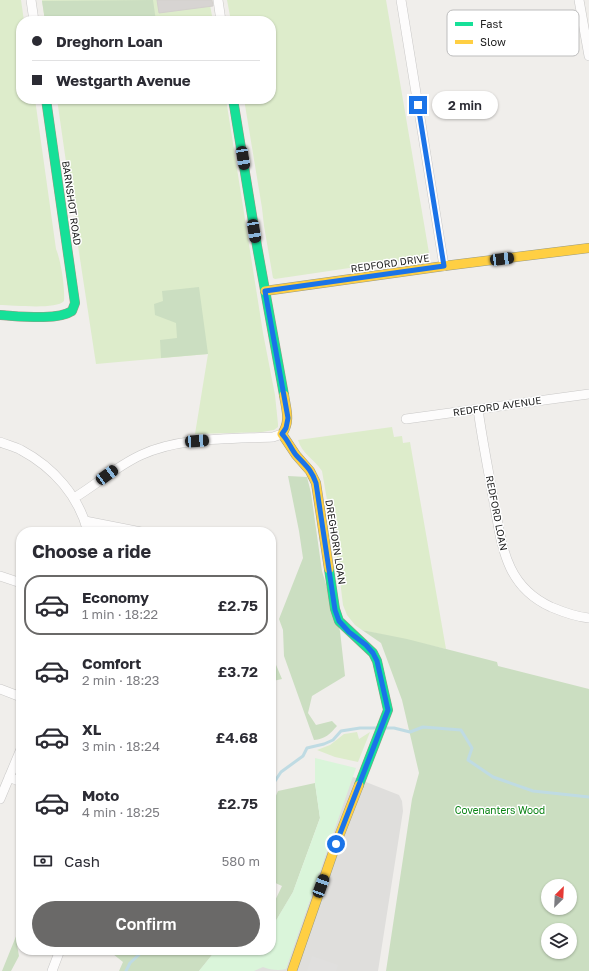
<!DOCTYPE html>
<html lang="en">
<head>
<meta charset="utf-8">
<style>
	:root { --surface:#fff; --page:#f7f7f7; --text:#2b2b33; --muted:#7c7c81; --line:#e1e1e2; --accent:#6a6968 }
	body { margin:0; font-family:"Golos Text",sans-serif; background:var(--page); color:var(--text); height:100vh; display:flex; flex-direction:column; font-size:15px; white-space:nowrap }
	* { box-sizing:border-box; margin:0 }
	p { font-size:13px; color:var(--muted) }
	.icon { flex:none; width:22px; height:22px; fill:none; stroke:currentColor; stroke-width:2; stroke-linecap:round; stroke-linejoin:round }
	.map { position:relative; flex:1; overflow:hidden }
	.panel { position:absolute; left:16px; top:527px; width:260px; height:428px; display:flex; flex-direction:column; background:var(--surface); border-radius:16px; box-shadow:0 1px 3px #0004 }
	.panel>* { flex:none }
	.guide { position:absolute; left:16px; top:16px; width:260px; height:88px; border-radius:16px; box-shadow:0 1px 3px #0004; display:grid; align-content:center; height:88px; padding:0 16px; background:var(--surface) }
	.needle { width:26px; rotate:24deg }
	.fabs { position:absolute; left:541px; top:879px; display:grid; gap:8px }
	.fabs a { display:grid; place-items:center; width:36px; height:36px; border-radius:50%; background:var(--surface); box-shadow:0 1px 3px #0004; font-size:20px }
	.end { position:absolute; width:18px; height:18px; margin:-9px; border:5px solid #1a73e8; background:#fff; box-shadow:0 0 0 2px #fff }
	.from { border-radius:50% }
	.bubble { position:absolute; height:28px; border-radius:14px; background:var(--surface); box-shadow:0 1px 3px #0004; font-size:13px; font-weight:600; line-height:28px; text-align:center }
	.car { position:absolute; width:12px; height:24px; margin:-12px -6px; border-radius:5px; box-shadow:0 0 3px 1px #0007; background:linear-gradient(#222 24%,#8ab4d8 0 40%,#222 0 76%,#8ab4d8 0 86%,#222 0) }
	.guide b { display:flex; align-items:center; gap:14px; height:38px; font-size:15px }
	.guide b+b { border-top:1px solid var(--line) }
	.guide i { width:10px; height:10px; background:var(--text) }
	ul { padding:0; list-style:none }
	li { display:flex; align-items:center; gap:12px; height:60px; margin:0 8px 6px; padding:0 8px; border:2px solid transparent; border-radius:16px }
	li div { flex:1 }
	li b { display:block; font-size:15px }
	li em { font-style:normal; font-weight:600 }
	li.current { border-color:var(--accent) }
	li>.icon { width:36px; height:36px; stroke-width:1.5 }
	h2 { padding:0 16px; font-size:18px; line-height:48px }
	.pay { display:flex; align-items:center; gap:10px; height:44px; padding:0 16px; font-size:15px }
	.pay p { margin-inline-start:auto }
	.button { display:flex; gap:8px; margin-top:auto; padding:8px 16px }
	.button a { flex:1; height:46px; border-radius:24px; background:var(--accent); color:#fff; font-size:16px; font-weight:600; line-height:46px; text-align:center }
	.map>svg:first-child { display:block }
	.residential { fill:#dfdedc }
	.grass { fill:#ddeccb }
	.forest { fill:#cbdec1; fill-rule:evenodd }
	.park { fill:#daf5da }
	.parking { fill:#e0dfde }
	.lines { fill:none; stroke-linecap:round; stroke-linejoin:round }
	.stream { stroke:#bfdbe3; stroke-width:3 }
	.building { fill:#d7d4d2; stroke:#d3d0cc }
	.street-casing { stroke:#c9c8c7; stroke-width:10 }
	.fast-casing { stroke:#999a82; stroke-width:10 }
	.slow-casing { stroke:#999a82; stroke-width:10 }
	.street { stroke:#fdfcfc; stroke-width:9 }
	.fast { stroke:#16e098; stroke-width:9 }
	.slow { stroke:#ffcf43; stroke-width:9 }
	.route { stroke:#1a73e8; stroke-width:5 }
	.labels { text-anchor:middle; dominant-baseline:central; stroke-width:3; stroke-linejoin:round; paint-order:stroke }
	.street-label { font-size:10px; fill:#222; stroke:#fff }
	.park-label { font-size:10px; fill:#0c8416; stroke:#fff }
	.key { fill:#fff; stroke:#bdbdbd; stroke-width:1 }
	.key-label { font-size:11px; fill:#222 }
</style>
</head>
<body>
<div class="map">
<svg width="589" height="971" viewBox="0 0 589 971">
	<rect width="100%" height="100%" fill="#f0eeeb"/>
	<!-- residential -->
	<path class="residential" d="M343,773l56,22 3,6 1,10 -25,160h-179l17,-21h55v-21l22,-37z"/>
	<!-- grass -->
	<path class="grass" d="M0,0h21l3,21h-3v78h14l21,150c5,12 9,38 8,52 -8,9 -51,4 -64,4z
		M42,0h167l4,21h-168z
		M227,0h159l43,253 -2,5 -64,8 -88,13 -2,-1 -9,-52 -2,-18 -18,-109h27v-78h-40z
		M57,99h169l37,234 12,62 3,29v3l-4,3 -12,2 -67,2 13,-80 -112,10 -21,-138h2l-6,-29z
		M392,427l2,10 8,-1 1,7 7,-1 36,207 -84,-19 -7,-5 -8,-10 -4,-10 -5,-41 -16,-93c-8,-12 -20,-17 -24,-31z
		M357,732l2,7 11,-7 -12,30 -23,-5 -18,-7 13,-5 14,-11z"/>
	<!-- forest -->
	<path class="forest" d="M153,0l3,21h-111l-3,-20z
		M199,287l9,67 -47,4 -1,-18 17,-2 -1,-15 -21,-8 -1,-11 9,-3 -1,-10z
		M288,476l19,1 4,16 11,78 18,60 5,45 -33,20 -4,17 8,12 16,-4 5,5c-7,8 -12,13 -23,14l-30,-84 -1,-26 -4,-11 24,-61 -4,-27z
		M362,630l45,9 90,23 1,4 91,23v282h-203l26,-172 7,-26 -17,-73 -21,-57zM548,886h22v22h-22zM548,930h22v22h-22z
		M271,653l11,26 -9,2 -2,-2z
		M315,783l5,35 -27,74 -22,37v-20l11,-23 -11,-5v-74l7,-16z
		M21,924v14l-4,7 2,11 -8,15h-9z
		M108,950h108l-17,21h-80l4,-9z"/>
	<!-- park -->
	<path class="park" d="M315,758l41,10 -70,201c-7,2 -16,1 -23,-2l-9,4h-55l17,-21h55v-21l22,-37 27,-74 -5,-35z"/>
	<!-- parking -->
	<path class="parking" d="M312,956l26,9 -2,6h-29z"/>
	<g class="lines">
		<!-- stream -->
		<path class="stream" d="M386,728h8l16,4 13,-5 38,3 11,18 -4,12 25,17 40,14 56,6
			M271,787l10,-15 22,-16 4,-8 17,-4 9,-4 8,-9 19,-3h18
			M126,971l4,-8 14,-13"/>
	</g>
	<!-- building -->
	<path class="building" d="M157,0h55l1,6 -54,7z"/>
	<g class="lines">
		<defs>
			<path id="street" d="M31,0l3,21
				M218,0l3,21
				M401,0l43,266
				M579,0l10,56
				M478,409c4,30 10,59 15,88 9,45 10,88 58,110 12,5 25,10 38,11
				M406,419l183,-25
				M0,442c7,3 14,4 21,8 32,17 58,46 67,82
				M74,498c23,-14 43,-32 67,-43 38,-18 90,-16 132,-18l9,-3
				M85,521l56,11
				M0,576l21,7
				M0,689l21,8
				M9,777l12,5
				M0,799l21,-50
				M52,971l8,-21"/>
			<path id="fast" d="M233,99l24,147 27,149
				M0,315c18,1 57,6 72,-4l3,-8 -29,-204
				M329,569l6,40 4,12 34,32 4,8 11,49 -29,75"/>
			<path id="slow" d="M265,291l179,-25 145,-18
				M284,395c2,14 7,26 -2,39l14,21 14,16 6,12 13,86
				M292,971l44,-127 23,-59"/>
		</defs>
		<!-- street casing -->
		<use href="#street" class="street-casing"/>
		<!-- fast casing -->
		<use href="#fast" class="fast-casing"/>
		<!-- slow casing -->
		<use href="#slow" class="slow-casing"/>
		<!-- street -->
		<use href="#street" class="street"/>
		<!-- fast -->
		<use href="#fast" class="fast"/>
		<!-- slow -->
		<use href="#slow" class="slow"/>
	</g>
	<g class="lines">
		<!-- route -->
		<path class="route" d="M336,844l52,-134 -11,-49 -4,-8 -7,-8 -17,-13 -10,-11 -4,-11 -19,-127c-5,-14 -10,-17 -20,-28 -5,-6 -8,-15 -14,-21l4,-6 2,-10 -23,-127 179,-25 -26,-161"/>
	</g>
	<g class="labels">
		<!-- street labels -->
		<g class="street-label">
			<text transform="translate(72 203) rotate(82)">BARNSHOT ROAD</text>
			<text transform="translate(390 263) rotate(-8)">REDFORD DRIVE</text>
			<text transform="translate(497 406) rotate(-8)">REDFORD AVENUE</text>
			<text transform="translate(497 513) rotate(79)">REDFORD LOAN</text>
			<text transform="translate(336 542) rotate(81)">DREGHORN LOAN</text>
		</g>
		<!-- park labels -->
		<g class="park-label">
			<text x="500" y="810">Covenanters Wood</text>
		</g>
	</g>
	<!-- legend -->
	<rect x="447" y="10" width="132" height="46" rx="6" class="key"/>
	<rect x="455" y="22" width="18" height="4" fill="#16e098"/>
	<rect x="455" y="40" width="18" height="4" fill="#ffcf43"/>
	<g class="key-label">
		<text x="480" y="28">Fast</text>
		<text x="480" y="46">Slow</text>
	</g>
</svg>
<div class="fabs">
<a><svg class="needle" viewBox="-14 -14 28 28"><path d="M0-13l5 13h-10z" fill="#e53935"/><path d="M0 13l5-13h-10z" fill="#7c7c81"/></svg></a>
<a><svg class="icon" aria-label="layers" viewBox="0 0 24 24"><path d="M12 4l9 5-9 5-9-5zM3 14l9 5 9-5"/></svg></a>
</div>
<i class="end from" style="left:336px;top:844px"></i>
<i class="end" style="left:418px;top:105px"></i>
<div class="bubble" style="left:432px;top:91px;width:66px">2 min</div>
<i class="car" style="left:243px;top:158px;rotate:171deg"></i>
<i class="car" style="left:254px;top:231px;rotate:171deg"></i>
<i class="car" style="left:502px;top:259px;rotate:83deg"></i>
<i class="car" style="left:197px;top:441px;rotate:86deg"></i>
<i class="car" style="left:107px;top:475px;rotate:54deg"></i>
<i class="car" style="left:321px;top:886px;rotate:20deg"></i>
<div class="guide">
<b><i class="from"></i>Dreghorn Loan</b>
<b><i></i>Westgarth Avenue</b>
</div>
<section class="panel">
<h2>Choose a ride</h2>
<ul>
<li class="current"><svg class="icon" aria-label="car" viewBox="0 0 24 24"><path d="M5 17H2v-5l4-1 3-4h7l3 4 3 1v5h-3M9 17h6M6 11h13"/><circle cx="7" cy="17" r="2"/><circle cx="17" cy="17" r="2"/></svg><div><b>Economy</b><p>1 min · 18:22</p></div><em>£2.75</em></li>
<li><svg class="icon" aria-label="car" viewBox="0 0 24 24"><path d="M5 17H2v-5l4-1 3-4h7l3 4 3 1v5h-3M9 17h6M6 11h13"/><circle cx="7" cy="17" r="2"/><circle cx="17" cy="17" r="2"/></svg><div><b>Comfort</b><p>2 min · 18:23</p></div><em>£3.72</em></li>
<li><svg class="icon" aria-label="car" viewBox="0 0 24 24"><path d="M5 17H2v-5l4-1 3-4h7l3 4 3 1v5h-3M9 17h6M6 11h13"/><circle cx="7" cy="17" r="2"/><circle cx="17" cy="17" r="2"/></svg><div><b>XL</b><p>3 min · 18:24</p></div><em>£4.68</em></li>
<li><svg class="icon" aria-label="car" viewBox="0 0 24 24"><path d="M5 17H2v-5l4-1 3-4h7l3 4 3 1v5h-3M9 17h6M6 11h13"/><circle cx="7" cy="17" r="2"/><circle cx="17" cy="17" r="2"/></svg><div><b>Moto</b><p>4 min · 18:25</p></div><em>£2.75</em></li>
</ul>
<div class="pay"><svg class="icon" aria-label="cash" viewBox="0 0 24 24"><path d="M3 7h18v10H3z"/><circle cx="12" cy="12" r="2"/></svg>Cash<p>580 m</p></div>
<div class="button"><a>Confirm</a></div>
</section>
</div>
</body>
</html>
